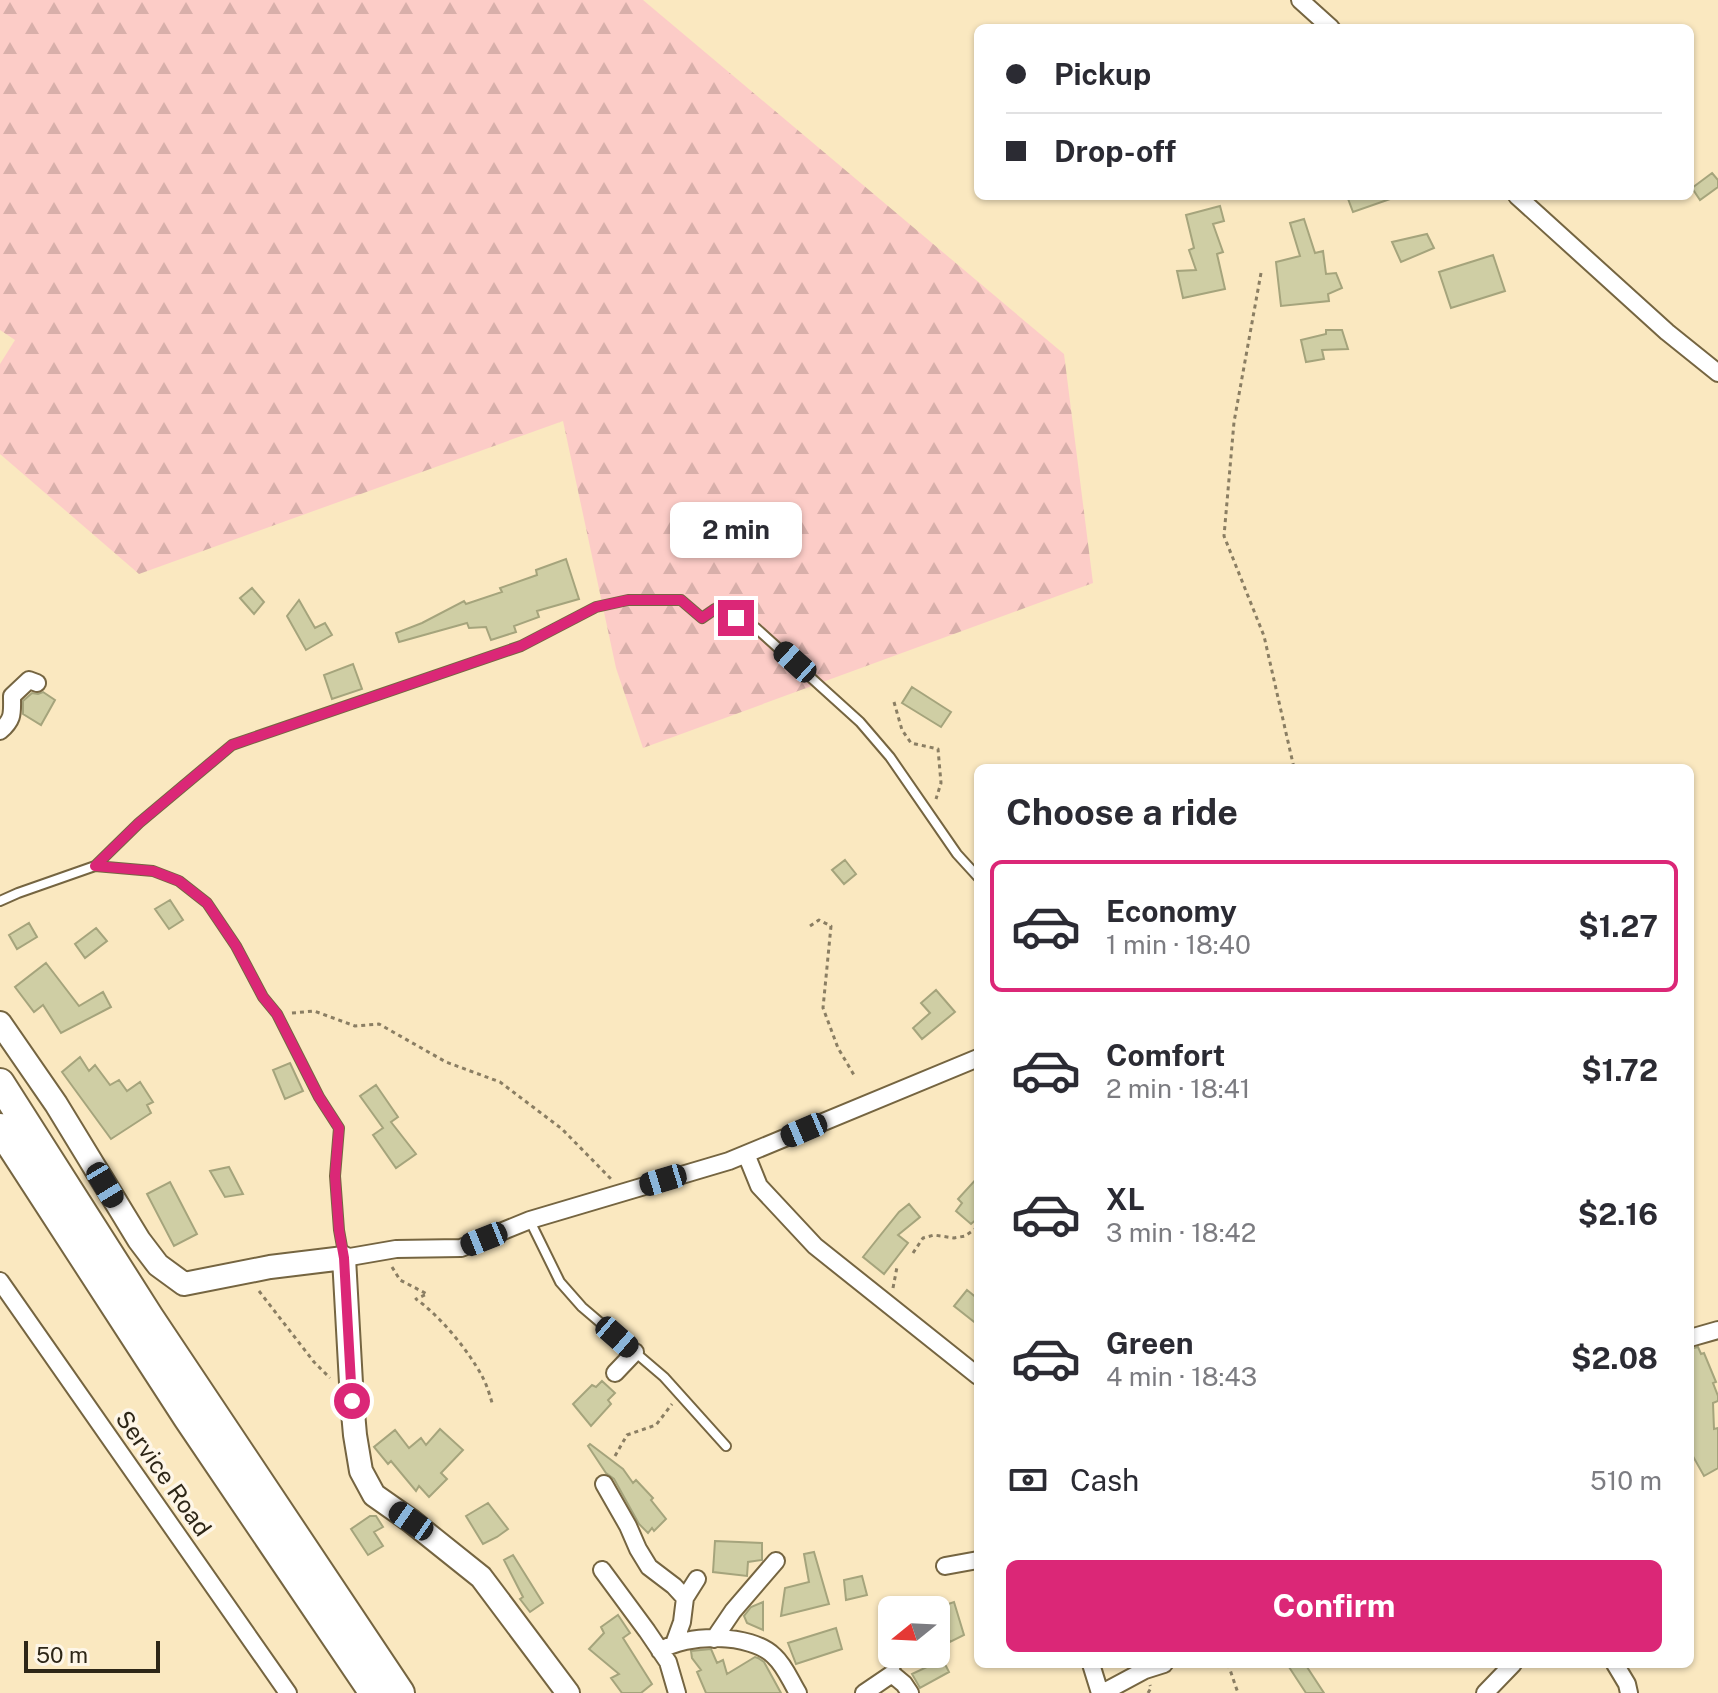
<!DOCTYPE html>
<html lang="en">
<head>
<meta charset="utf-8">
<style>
	:root { --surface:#fff; --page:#f7f7f7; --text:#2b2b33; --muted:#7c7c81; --line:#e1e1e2; --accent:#db2777 }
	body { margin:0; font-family:"Public Sans",sans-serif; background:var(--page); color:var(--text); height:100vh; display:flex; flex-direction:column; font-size:30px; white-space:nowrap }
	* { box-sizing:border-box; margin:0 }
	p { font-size:26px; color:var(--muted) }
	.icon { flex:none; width:44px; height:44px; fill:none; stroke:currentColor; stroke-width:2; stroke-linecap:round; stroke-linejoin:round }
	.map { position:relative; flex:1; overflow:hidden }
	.panel { position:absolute; left:974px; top:764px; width:720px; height:904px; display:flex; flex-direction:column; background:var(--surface); border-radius:12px; box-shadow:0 2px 6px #0004 }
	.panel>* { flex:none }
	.top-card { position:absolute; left:974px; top:24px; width:720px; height:176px; border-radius:12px; box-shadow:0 2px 6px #0004; display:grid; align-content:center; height:176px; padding:0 32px; background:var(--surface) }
	.needle { width:52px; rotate:252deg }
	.controls { position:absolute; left:878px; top:1596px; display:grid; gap:16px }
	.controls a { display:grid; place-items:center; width:72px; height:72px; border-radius:12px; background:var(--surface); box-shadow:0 2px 6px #0004; font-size:40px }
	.scale { position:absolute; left:24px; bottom:20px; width:136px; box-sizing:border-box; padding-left:8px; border:4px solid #2d2617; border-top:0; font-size:22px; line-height:28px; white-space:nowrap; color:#2d2617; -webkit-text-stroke:6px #fef6e7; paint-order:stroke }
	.end { position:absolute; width:36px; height:36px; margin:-18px; border:10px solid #db2777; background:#fff; box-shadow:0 0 0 4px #fff }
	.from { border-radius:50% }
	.bubble { position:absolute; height:56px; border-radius:12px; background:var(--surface); box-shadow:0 2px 6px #0004; font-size:26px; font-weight:700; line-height:56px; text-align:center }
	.car { position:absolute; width:24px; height:48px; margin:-24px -12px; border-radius:10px; box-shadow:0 0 6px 2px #0007; background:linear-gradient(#222 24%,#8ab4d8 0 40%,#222 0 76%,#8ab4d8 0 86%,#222 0) }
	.top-card b { display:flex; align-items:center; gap:28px; height:76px; font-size:30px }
	.top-card b+b { border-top:2px solid var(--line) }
	.top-card i { width:20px; height:20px; background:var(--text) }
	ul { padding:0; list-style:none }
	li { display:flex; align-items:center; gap:24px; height:132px; margin:0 16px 12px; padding:0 16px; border:4px solid transparent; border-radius:12px }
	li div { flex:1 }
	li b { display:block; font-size:30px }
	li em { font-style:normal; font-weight:700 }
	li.active { border-color:var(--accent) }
	li>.icon { width:72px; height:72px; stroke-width:1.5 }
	h2 { padding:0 32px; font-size:36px; line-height:96px }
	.pay { display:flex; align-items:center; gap:20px; height:88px; padding:0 32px; font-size:30px }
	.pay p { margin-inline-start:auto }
	.cta { display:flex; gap:16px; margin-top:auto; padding:16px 32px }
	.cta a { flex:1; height:92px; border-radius:12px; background:var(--accent); color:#fff; font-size:32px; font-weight:700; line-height:92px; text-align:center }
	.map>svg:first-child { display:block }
	.forest { fill:url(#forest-firs) }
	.building { fill:#cfcea4; stroke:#a5a47c; stroke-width:2 }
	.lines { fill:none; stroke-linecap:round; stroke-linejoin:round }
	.lane-casing { stroke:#756541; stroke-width:12 }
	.street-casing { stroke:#756541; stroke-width:20 }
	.secondary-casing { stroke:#756541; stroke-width:26 }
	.highway-casing { stroke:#756541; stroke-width:32 }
	.path { stroke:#8a7e63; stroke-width:3; stroke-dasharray:4 4; stroke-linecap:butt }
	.lane { stroke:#fff; stroke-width:8 }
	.street { stroke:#fff; stroke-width:16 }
	.secondary { stroke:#fff; stroke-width:22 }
	.highway { stroke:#fff; stroke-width:28 }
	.route { stroke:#db2777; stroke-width:10 }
	.labels { text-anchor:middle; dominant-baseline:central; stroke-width:7; stroke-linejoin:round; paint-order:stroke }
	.street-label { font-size:24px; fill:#2d2617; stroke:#fef6e7 }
</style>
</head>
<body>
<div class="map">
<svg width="1718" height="1693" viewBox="0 0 1718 1693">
	<defs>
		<pattern id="forest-firs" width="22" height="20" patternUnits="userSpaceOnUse" patternTransform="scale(2)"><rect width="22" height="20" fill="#fcccc7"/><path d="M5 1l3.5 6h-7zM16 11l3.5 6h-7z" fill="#d8afaa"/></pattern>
	</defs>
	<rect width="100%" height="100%" fill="#fae8c0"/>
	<!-- forest -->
	<path class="forest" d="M0,0h643l421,354 29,229 -450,165 -27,-80 -53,-247 -424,153 -139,-120v-90l15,-24 -15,-10z"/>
	<!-- building -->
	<path class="building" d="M1712,173l6,7v7l-18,13 -8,-12z
		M1347,196h46v2l-40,14z
		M1220,206l4,15 -11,3 10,28 -6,2 8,35 -42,9 -6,-27 19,-1 -7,-20 5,-2 -8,-33z
		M1304,219l11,34 8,-2 3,23 10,-1 6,15 -14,6 1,7 -48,5 -5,-44 24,-6 -10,-33z
		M1427,234l7,14 -33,14 -9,-20z
		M1493,255l12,36 -54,17 -12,-36z
		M1326,330h16l6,19 -26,1 2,9 -18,3 -5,-22 25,-6z
		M566,559l13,40 -42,12 2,6 -25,9 2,6 -25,8 -5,-13 -17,1 -2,-5 -68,19 -3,-9 26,-10 42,-22 2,3 36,-12 -2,-4 37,-13 -1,-5z
		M252,588l12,14 -10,12 -14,-16z
		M299,600l16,28 10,-5 7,12 -26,15 -19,-34z
		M353,664l9,25 -30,10 -8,-24z
		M912,687l39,25 -10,15 -39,-24z
		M43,692l12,8 -14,25 -18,-11v-13l9,-8 6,1z
		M845,860l11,14 -12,10 -12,-14z
		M170,900l13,20 -14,9 -14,-20z
		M29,923l8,14 -20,12 -8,-14z
		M96,928l11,13 -22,17 -10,-14z
		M46,963l33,43 24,-14 8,15 -50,26 -18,-28 -9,7 -19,-25z
		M936,990l19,22 -33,27 -9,-11 17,-15 -9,-10z
		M80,1057l9,14 6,-6 15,20 9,-5 8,11 13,-9 13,20 -6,3 4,8 -40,26 -49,-67z
		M290,1063l13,28 -18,8 -12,-29z
		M376,1085l22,32 -7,5 25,32 -20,14 -23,-33 10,-7 -23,-32z
		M229,1167l14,27 -18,3 -15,-26z
		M978,1177v41l-7,6 -15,-13 6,-8 -4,-4z
		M170,1182l27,52 -23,12 -27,-52z
		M909,1204l11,13 -22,18 10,8 -24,31 -21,-17 36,-45z
		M967,1290l11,9v26l-24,-19z
		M1698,1347l3,7 3,-1 12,29 -3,1 5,13v5l-5,2 1,26 4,-1v40l-14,8 -14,-25v-102z
		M602,1381l13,12 -7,7 3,4 -20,22 -18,-22 19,-19 4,2z
		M440,1429l23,21 -22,23 6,6 -18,18 -10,-11 -3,5 -25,-30 -3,3 -14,-17 21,-17 14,18 12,-10 5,7z
		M590,1444l33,25 10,14 3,-3 17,18 -2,2 15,19 -12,12 -2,-3 -4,5 -9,-9 -25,-45 -8,-6 -18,-27z
		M488,1503l20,26 -11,8 -14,7 -17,-28z
		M370,1516h6l7,11 -9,5 9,14 -15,9 -17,-26z
		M715,1541l47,2v17l-14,2 -1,14 -34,-4z
		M814,1552l15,52 -48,12 4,-28 24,-6 -5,-28z
		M513,1555l30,48 -13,9 -10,-13 3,-2 -19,-37z
		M862,1576l5,19 -21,5 -2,-20z
		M763,1602v28l-16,-7 -3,-7 7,-9z
		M954,1602l10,33 -14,7 -14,-32 -2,-1z
		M618,1615l12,18 -7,5 29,46 -11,9h-19l-11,-15 8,-4 -30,-25 15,-16 -3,-6z
		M836,1628l6,21 -46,15 -8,-21z
		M711,1649l6,14 6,-3 4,14 28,-17 3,1 6,4 17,31h-75l-9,-21 4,-2 -9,-12 -1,-7z
		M923,1654h17l9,18 -29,16 -8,-14 15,-7z
		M1287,1664h18l19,29h-18z"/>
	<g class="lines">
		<defs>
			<path id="lane" d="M95,866l44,-43 93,-78 289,-99 75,-39 32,-7h53l21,18 13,-9 41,19 104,94 30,35 67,97 21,23
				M0,901l18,-8 77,-27 58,5 26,10 28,22 29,43 27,51 14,17 42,83 20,31 -4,48 4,54 5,28
				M530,1221l30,61 22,25 82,70 62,69
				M892,1674l10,-20"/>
			<path id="street" d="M1300,0l31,28
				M1517,196l150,136 51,41
				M0,731c14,-12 12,-18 12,-35l17,-16 8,3
				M746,1154l13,32 56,60 163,130
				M344,1258l52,-9 65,-1 69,-28 199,-59 249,-103
				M0,1281l288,412
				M1690,1338l28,-8
				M615,1373l20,-21
				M604,1484l24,42 10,23 11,18 25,19 11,12
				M945,1566l33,-6
				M602,1570l45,61 21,31 9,31
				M714,1639l19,-28 43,-50
				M674,1644l8,-22 3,-24 12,-19
				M660,1651c26,-18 91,-18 114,5 11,10 16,24 24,37
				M1091,1664l9,29
				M1615,1664l12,20 2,9
				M864,1693l28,-19 12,10 6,9
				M1102,1693l43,-23 19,-6
				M1485,1693l28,-29"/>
			<path id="secondary" d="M0,1023l56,81 83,136 19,25 26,19 86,-17 74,-9 8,143 3,34 6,36 13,24 37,26 70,56 87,116"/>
			<path id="highway" d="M0,1083l149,234 251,376
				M0,1128l188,290 186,275"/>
		</defs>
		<!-- lane casing -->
		<use href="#lane" class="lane-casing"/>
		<!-- street casing -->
		<use href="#street" class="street-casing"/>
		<!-- secondary casing -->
		<use href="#secondary" class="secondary-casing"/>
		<!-- highway casing -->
		<use href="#highway" class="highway-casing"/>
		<!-- path -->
		<path class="path" d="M1261,273l-27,149 -10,114 40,100 30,132
			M894,702l8,28 9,13 27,6 3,34 -5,16
			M810,926l9,-6 12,6 -8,82 15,40 16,27
			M292,1013l22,-2 41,15 24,-2 67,38 54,20 62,47 50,51
			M913,1253l10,-15 11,-3 20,3 11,-2 13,-9
			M392,1267l8,13 27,14 -11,5c24,17 52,51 66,77 5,9 8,20 11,30
			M893,1288l4,-21
			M259,1291l55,71 16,16
			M615,1456l12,-21 29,-10 16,-21
			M1228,1664l10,29
			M1148,1693l3,-5 -1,-3"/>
		<!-- lane -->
		<use href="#lane" class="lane"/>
		<!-- street -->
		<use href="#street" class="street"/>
		<!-- secondary -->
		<use href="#secondary" class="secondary"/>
		<!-- highway -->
		<use href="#highway" class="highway"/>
	</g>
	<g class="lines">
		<!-- route -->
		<path class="route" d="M352,1401l-8,-143 -5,-28 -4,-54 4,-48 -20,-31 -42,-83 -14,-17 -27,-51 -29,-43 -28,-22 -26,-10 -58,-5 44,-43 93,-78 289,-99 75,-39 32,-7h53l21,18 13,-9 21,9"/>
	</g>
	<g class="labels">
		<!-- street labels -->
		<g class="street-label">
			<text transform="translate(164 1473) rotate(55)">Service Road</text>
		</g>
	</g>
</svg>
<div class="controls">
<a><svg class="needle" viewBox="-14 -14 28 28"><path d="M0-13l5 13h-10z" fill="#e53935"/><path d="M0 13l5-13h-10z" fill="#7c7c81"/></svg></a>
</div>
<div class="scale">50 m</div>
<i class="end from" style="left:352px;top:1401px"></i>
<i class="end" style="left:736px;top:618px"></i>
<div class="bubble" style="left:670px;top:502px;width:132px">2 min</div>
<i class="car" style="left:795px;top:662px;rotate:312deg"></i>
<i class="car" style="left:804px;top:1130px;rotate:247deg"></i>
<i class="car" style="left:663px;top:1180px;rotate:253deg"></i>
<i class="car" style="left:105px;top:1185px;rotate:149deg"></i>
<i class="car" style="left:484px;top:1239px;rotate:248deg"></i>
<i class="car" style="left:617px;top:1337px;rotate:131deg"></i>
<i class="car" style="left:411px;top:1521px;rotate:305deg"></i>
<div class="top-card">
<b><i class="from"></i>Pickup</b>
<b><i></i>Drop-off</b>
</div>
<section class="panel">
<h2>Choose a ride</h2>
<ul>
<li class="active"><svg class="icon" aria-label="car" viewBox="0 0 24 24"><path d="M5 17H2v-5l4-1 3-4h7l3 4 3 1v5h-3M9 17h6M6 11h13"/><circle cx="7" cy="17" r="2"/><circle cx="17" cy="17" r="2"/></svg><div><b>Economy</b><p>1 min · 18:40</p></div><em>$1.27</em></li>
<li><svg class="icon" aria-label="car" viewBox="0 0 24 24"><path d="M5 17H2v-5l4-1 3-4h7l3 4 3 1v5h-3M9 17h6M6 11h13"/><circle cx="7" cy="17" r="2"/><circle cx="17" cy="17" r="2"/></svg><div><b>Comfort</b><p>2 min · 18:41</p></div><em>$1.72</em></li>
<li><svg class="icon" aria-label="car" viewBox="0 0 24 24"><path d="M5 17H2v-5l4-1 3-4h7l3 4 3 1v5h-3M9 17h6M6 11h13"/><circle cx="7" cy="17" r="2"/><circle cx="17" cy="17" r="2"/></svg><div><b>XL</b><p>3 min · 18:42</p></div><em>$2.16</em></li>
<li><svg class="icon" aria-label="car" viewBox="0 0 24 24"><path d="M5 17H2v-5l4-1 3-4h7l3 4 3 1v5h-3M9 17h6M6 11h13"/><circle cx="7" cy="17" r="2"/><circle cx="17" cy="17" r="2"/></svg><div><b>Green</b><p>4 min · 18:43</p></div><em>$2.08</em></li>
</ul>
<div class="pay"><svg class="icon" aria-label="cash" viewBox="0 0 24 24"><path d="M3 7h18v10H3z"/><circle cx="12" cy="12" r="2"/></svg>Cash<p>510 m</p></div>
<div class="cta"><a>Confirm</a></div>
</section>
</div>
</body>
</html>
